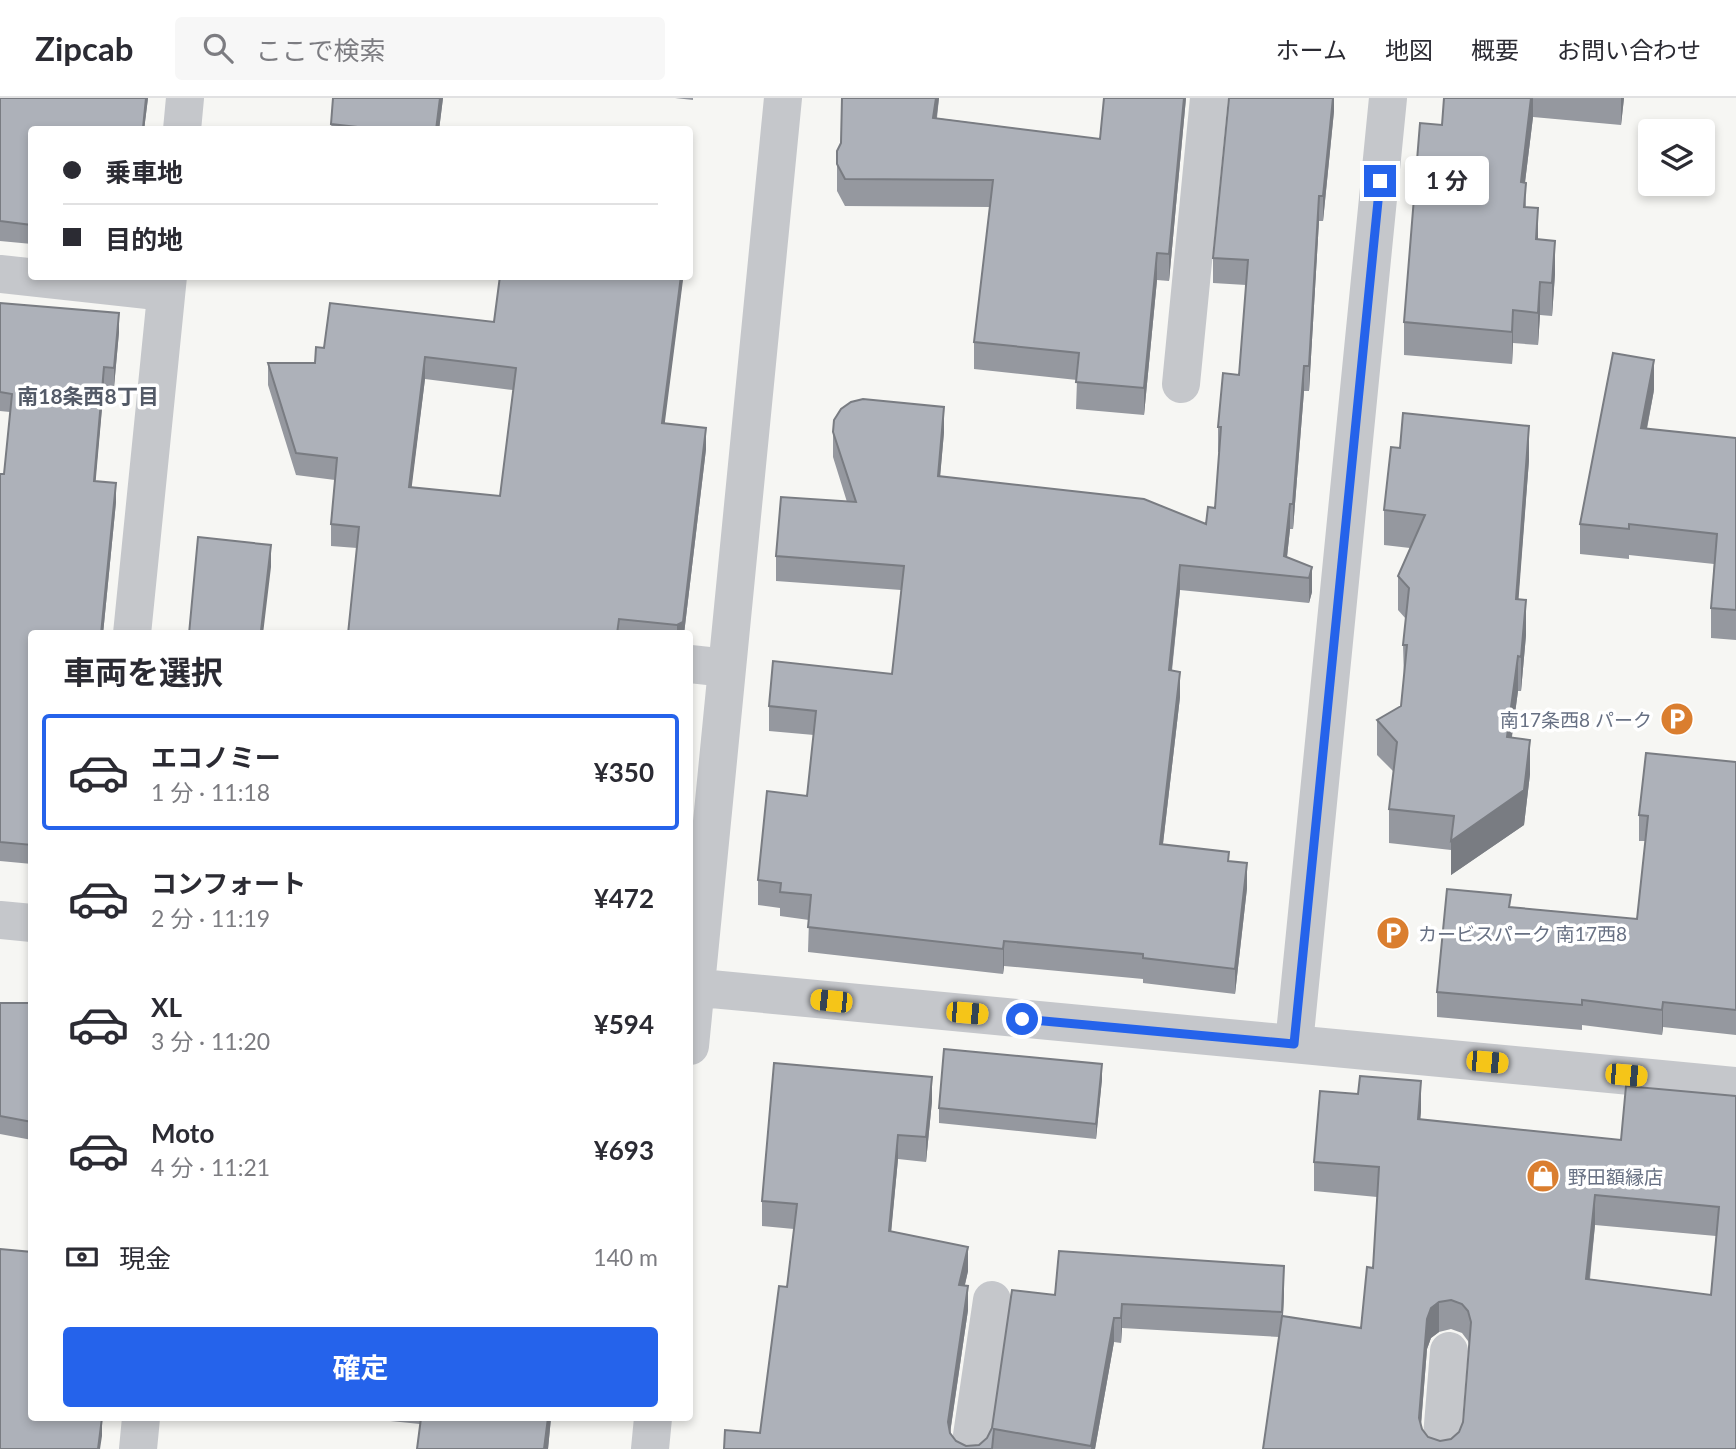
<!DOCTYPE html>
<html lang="ja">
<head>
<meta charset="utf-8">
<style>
	:root { --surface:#fff; --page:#f7f7f7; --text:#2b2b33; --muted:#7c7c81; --line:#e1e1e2; --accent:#2563eb }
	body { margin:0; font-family:Lato,"Noto Sans JP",sans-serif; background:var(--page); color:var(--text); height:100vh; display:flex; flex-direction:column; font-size:26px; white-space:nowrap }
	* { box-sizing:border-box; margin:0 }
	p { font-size:23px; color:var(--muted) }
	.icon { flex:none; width:38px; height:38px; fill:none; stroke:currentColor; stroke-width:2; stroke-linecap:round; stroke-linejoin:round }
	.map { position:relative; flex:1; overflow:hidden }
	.drawer { position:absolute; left:28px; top:532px; width:665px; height:791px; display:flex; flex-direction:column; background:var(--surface); border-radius:7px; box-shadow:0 4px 10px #0003 }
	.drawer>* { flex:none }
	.banner { position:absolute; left:28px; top:28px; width:665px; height:154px; border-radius:7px; box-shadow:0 4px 10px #0003; display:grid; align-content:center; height:154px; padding:0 35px; background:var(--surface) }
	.buttons { position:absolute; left:1638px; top:21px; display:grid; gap:14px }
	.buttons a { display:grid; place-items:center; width:77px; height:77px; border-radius:7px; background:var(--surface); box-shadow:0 4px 10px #0003; font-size:35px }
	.end { position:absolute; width:32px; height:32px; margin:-16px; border:9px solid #2563eb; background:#fff; box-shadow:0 0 0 4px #fff }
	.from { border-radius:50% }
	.bubble { position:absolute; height:49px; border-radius:7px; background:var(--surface); box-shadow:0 4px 10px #0003; font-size:23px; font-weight:700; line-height:49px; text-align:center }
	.car { position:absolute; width:21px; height:42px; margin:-21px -10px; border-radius:9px; box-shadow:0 0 5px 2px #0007; background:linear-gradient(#f5c518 24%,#345 0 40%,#f5c518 0 76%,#345 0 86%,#f5c518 0) }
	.banner b { display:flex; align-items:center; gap:24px; height:66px; font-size:26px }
	.banner b+b { border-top:2px solid var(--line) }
	.banner i { width:18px; height:18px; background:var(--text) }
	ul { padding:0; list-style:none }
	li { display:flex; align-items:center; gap:21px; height:116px; margin:0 14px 10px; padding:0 21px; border:4px solid transparent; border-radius:7px }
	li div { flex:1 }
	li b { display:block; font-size:26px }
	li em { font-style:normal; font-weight:700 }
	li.active { border-color:var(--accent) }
	li>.icon { width:63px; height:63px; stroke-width:1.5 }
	h2 { padding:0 35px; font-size:32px; line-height:84px }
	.pay { display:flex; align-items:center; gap:18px; height:77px; padding:0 35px; font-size:26px }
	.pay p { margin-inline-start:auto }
	.action { display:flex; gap:14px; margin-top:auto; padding:14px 35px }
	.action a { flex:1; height:80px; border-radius:7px; background:var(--accent); color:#fff; font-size:28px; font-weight:700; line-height:80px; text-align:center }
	header { display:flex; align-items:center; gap:42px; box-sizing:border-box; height:98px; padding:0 35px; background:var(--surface); border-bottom:2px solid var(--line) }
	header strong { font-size:33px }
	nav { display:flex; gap:38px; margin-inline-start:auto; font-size:24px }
	.search { width:490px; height:63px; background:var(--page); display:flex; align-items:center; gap:18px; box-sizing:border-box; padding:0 24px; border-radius:7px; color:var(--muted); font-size:26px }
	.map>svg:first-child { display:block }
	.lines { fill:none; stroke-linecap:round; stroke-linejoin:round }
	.minor { stroke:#c5c7cb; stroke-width:38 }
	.wall { fill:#95989f; fill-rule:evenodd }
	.shaded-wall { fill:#797c82 }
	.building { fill:#adb1b9; stroke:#797c82; stroke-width:2; fill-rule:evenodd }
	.route { stroke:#2563eb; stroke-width:9 }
	.labels { text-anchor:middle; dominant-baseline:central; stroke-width:7; stroke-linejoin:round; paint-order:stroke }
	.poi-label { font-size:19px; fill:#677083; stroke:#fff; text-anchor:start }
	.neighbourhood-label { font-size:21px; font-weight:bold; fill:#545b68; stroke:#fff }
</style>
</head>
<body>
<header>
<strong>Zipcab</strong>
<div class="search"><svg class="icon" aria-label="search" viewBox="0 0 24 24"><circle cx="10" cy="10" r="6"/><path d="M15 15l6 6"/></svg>ここで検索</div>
<nav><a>ホーム</a><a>地図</a><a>概要</a><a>お問い合わせ</a></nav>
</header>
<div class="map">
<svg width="1736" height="1351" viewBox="0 0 1736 1351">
	<rect width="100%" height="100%" fill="#f6f6f3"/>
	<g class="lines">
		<!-- minor -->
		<path class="minor" d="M182,32l3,-32
			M0,176l166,18
			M1181,286l28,-286
			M132,536l36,-358
			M690,566l37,4
			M0,822l32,3
			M690,889l1046,99
			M1294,946l94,-946
			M690,948l93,-948
			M138,1351l3,-31
			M650,1351l3,-31
			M970,1351l22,-149
			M1441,1351l8,-98"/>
	</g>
	<!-- wall -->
	<path class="wall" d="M0,0h148l-4,32h-112v114l-32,-3z
		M333,0h110l-4,32h-108z
		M675,0h18v2z
		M842,0h97l-2,20 163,21 4,-41h82l-17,183 -12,-1 -13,135 -68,-6 1,-29 -103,-11v-27l16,-135 -145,-1 -8,-15v-40l4,-8z
		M1334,0v13l-11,110h-4l-10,170h-5l-11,138h-3l-3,28 25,10v25l-3,11 -129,-13 -8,81 8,26 -17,147 66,17 18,27 -12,106 -92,-11v-4l-139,-13 -1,8 -195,-22 1,-32 -29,-4v-8l-22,-3v-25l49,-84 7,-61 -45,-4v-25l123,-32 9,-84 -125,-9v-25l71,-54 -14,-45v-25h111l-4,44 266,48 9,-16 4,-56h-1v-25l21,-52 7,-90 -33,-2v-25z
		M1444,0h180l-3,27 -88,-8 -8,65 1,25 12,32 17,35 -3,42 -12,-1 -2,30 -25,-2 -1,21 -108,-9v-33l38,-197z
		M683,178l-19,147 42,26 -22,185h-336l9,-86 -26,-2v-22l4,-44 -39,-5 -28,-90v-22h47l9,-15 170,-26zM425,281l88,11 -13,106 -89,-8z
		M0,205l119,29 -5,55 -10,-1 -9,96 21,20 -13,132h-71v230l-32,-3v-387h4l6,-62 -10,-1z
		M1654,292l-7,39 89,9v202l-25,-2v-30l3,-44 -85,-9v4l-49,-5v-30z
		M1529,362l-11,139 8,36 -5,56h-3l-6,46 18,37 -6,51 -73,50v-25l-62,-7v-34l5,-37 -17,-17v-35l24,-14 3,-27 -1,-34 3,-26 -8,-9v-34l12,-28 -26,-3v-35z
		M1736,664v273l-73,-8 -1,8 -80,-10v5l-145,-13v-25l74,-85 126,12 9,-78h-7v-26z
		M0,905h32v137l-32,-6z
		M1102,981l-6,60 -157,-16v-15z
		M1736,998v353h-473l16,-112 -157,-9 -1,15 -7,-1 -19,107h-371l36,-16 27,-146 7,-58 -32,-3v-25l170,-100 -6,61 -28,-3 -7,72 77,40 -3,14 3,25 -18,124 6,7 10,5 13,-1 8,-7 68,-143 229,-4 -1,26 78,11 12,-60 4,-71 -63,-6v-29l107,-51 -1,8 201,21zM1595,1127l121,11 -5,59 -121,-16zM1451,1231l11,4 6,8 1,3 -6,78 -4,10 -8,7 -11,2 -12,-4 -6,-8 -1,-3 6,-77 4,-11 8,-6z
		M361,1320h190l-3,31 -128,-25z"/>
	<!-- shaded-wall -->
	<path class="shaded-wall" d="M146,0h2l-4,32h-1z
		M440,0h3l-4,32h-3z
		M936,0h3l-6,47v-27z
		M1184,0h2l-17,183v-27z
		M1333,0h1v13l-11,110v-25z
		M1531,0h2v19l-12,98v-33z
		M1621,0h3l-3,27z
		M1319,98v25l-10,170v-25z
		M1538,110v32l-2,-1z
		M1555,143v33l-3,42v-33z
		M1157,155v27l-13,135v-27z
		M681,178h2v4l-21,165v-22z
		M1540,184v33l-2,30v-32z
		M1513,212v33l-1,21v-32z
		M119,215v19l-5,55v-19z
		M425,259v22l-16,130v-22z
		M1654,262v30l-13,68v-30z
		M1304,268v25l-11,138v-25z
		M104,269v19l-10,114v-19z
		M944,309v25l-6,69v-25z
		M1529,328v34l-13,173v-34z
		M706,330v21l-22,185h-7v-9z
		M116,385v19l-13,132h-2z
		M1290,406v25l-5,46 -1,-19z
		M271,447v22l-8,67h-2z
		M1180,467v25l-11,105v-25z
		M1312,469v25l-3,11v-25z
		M1526,502v35l-5,56v-34z
		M1518,558v35l-11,80v-34z
		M1180,574v25l-20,172v-25z
		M1530,642v34l-6,51 -73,50v-34z
		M1247,765v25l-12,106v-25z
		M1004,843v25l-1,8v-25z
		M1663,904v25l-1,8v-25z
		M1102,966v15l-6,60v-15z
		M932,979v24l-6,61v-25z
		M1421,983v30l-3,37v-29z
		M898,1037v24l-9,96v-24z
		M1595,1097v30l-9,84v-30z
		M968,1149v24l-9,38v-24z
		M1284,1168v25l-2,46v-25z
		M968,1188v24l-20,136v-24z
		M1439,1204v30l-8,6 -4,11 -8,99v-30l8,-99 4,-11z
		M1122,1206v24l-1,15v-25z
		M1114,1220v24l-19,107h-4z
		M102,1320v18l-2,13h-2z
		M548,1320h3l-3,31h-4z"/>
	<!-- building -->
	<path class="building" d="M0,0h146l-3,30 -13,-1v3h-98v95l-32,-4z
		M333,0h107l-4,32h-52l-53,-6z
		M842,0h94l-3,20 167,21 4,-41h80l-15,156 -12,-1 -13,135 -68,-6 3,-29 -105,-11 19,-162 -148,-1 -8,-15v-13l4,-8z
		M1229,0h104l-10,98h-4l-10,170h-5l-11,138h-3l-6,52 28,11 -3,11 -129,-13 -11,105 11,2 -20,172 69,8 -1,9 19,2 -12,106 -92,-11v-4l-139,-13 -1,8 -195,-22 3,-32 -31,-3 1,-9 -23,-3 9,-89 40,5 9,-85 -47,-5 4,-45 119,13 12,-108 -128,-10 5,-59 75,5 -23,-70 1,-12 7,-11 10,-7 12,-3 81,8 -6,69 206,23 62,25 2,-17 7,1 6,-81h-3l5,-54 16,2 9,-115 -35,-2z
		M1444,0h87l-10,84 5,1 -2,24 14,1 -2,31 19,2 -3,42 -12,-1 -2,31 -25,-3 -1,22 -108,-10 16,-199 22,2z
		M500,178h181l-19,147 44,5 -23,194 -6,3 -58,-6 -2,15h-269l11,-107 -28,-3 6,-66 -41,-5 -28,-90h47l1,-16 8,1 6,-45 164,19zM425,259l91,11 -16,128 -91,-9z
		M0,205l119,10 -5,55 -10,-1 -10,114 22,2 -15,151h-69v211l-32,-3v-368h4l8,-80 -12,-2z
		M1613,255l41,7 -13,68 95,10v172l-25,-2 6,-74 -88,-10v5l-49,-5z
		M1403,315l126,13 -13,173 10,1 -5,57 -3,-1 -11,81 23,3 -6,50 -73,51 3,-25 -65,-7 8,-67 -20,-22 24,-14 6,-61h-4l6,-57 -11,-12 27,-61 -41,-5 7,-63 9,1z
		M198,439l73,8 -10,86 24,3h-96z
		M1646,655l90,9v248l-73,-8 -1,8 -80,-10v5l-145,-13 10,-103 64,6 -2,12 128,12 11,-103 -9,-1z
		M0,905h32v119l-32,-6z
		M944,951l158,15 -6,60 -157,-16z
		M774,965l158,14 -6,60 -28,-2 -9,96 79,16 -9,38 9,1 -20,136 2,11 6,8 10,5 13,-1 8,-7 5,-10 20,-138 43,5 4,-44 225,15 -2,46 -160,-8 -1,14h-7l-23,128 -97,-17 -2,20h-268l1,-19 35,3 19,-147 8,1 10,-83 -35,-3z
		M1360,978l61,5 -3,38 203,21 5,-54 110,10v353h-473l19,-133 79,12 6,-61 6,1 6,-101 -65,-5 6,-71 38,3zM1595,1097l124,12 -8,88 -125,-16zM1451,1202l11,4 6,7 3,11 -8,100 -4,10 -8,7 -11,2 -12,-4 -6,-8 -3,-11 8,-99 4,-11 8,-6z
		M0,1151l32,3v166h70l-4,31h-98z
		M421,1320h127l-4,31h-127z"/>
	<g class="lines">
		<!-- route -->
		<path class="route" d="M1022,921l272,25 86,-863"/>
	</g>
	<!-- icons -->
	<defs>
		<symbol id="parking-disc" viewBox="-11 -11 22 22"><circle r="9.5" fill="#da7e2f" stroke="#fff"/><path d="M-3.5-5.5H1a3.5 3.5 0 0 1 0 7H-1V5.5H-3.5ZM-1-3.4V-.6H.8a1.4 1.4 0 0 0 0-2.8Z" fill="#fff"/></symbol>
		<symbol id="shop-disc" viewBox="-11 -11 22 22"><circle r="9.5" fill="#da7e2f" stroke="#fff"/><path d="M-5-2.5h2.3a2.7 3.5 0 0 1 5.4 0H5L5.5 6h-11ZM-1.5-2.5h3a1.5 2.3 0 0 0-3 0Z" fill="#fff"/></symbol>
	</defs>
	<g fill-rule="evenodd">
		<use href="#parking-disc" x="1658" y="602" width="38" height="38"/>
		<use href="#parking-disc" x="1374" y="816" width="38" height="38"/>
		<use href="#shop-disc" x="1524" y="1059" width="38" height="38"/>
	</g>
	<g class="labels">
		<!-- poi labels -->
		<g class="poi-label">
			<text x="1652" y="621" text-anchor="end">南17条西8 パーク</text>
			<text x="1418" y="835">カービスパーク 南17西8</text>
			<text x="1568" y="1078">野田額縁店</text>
		</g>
		<!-- neighbourhood labels -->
		<g class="neighbourhood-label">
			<text x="88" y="297">南18条西8丁目</text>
		</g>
	</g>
</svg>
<div class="buttons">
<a><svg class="icon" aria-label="layers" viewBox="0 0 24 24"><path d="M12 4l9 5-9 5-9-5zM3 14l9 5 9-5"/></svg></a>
</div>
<i class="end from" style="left:1022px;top:921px"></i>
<i class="end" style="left:1380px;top:83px"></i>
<div class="bubble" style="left:1405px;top:58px;width:84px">1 分</div>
<i class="car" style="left:831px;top:903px;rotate:276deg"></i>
<i class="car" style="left:967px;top:915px;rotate:95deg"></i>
<i class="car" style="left:1487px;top:964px;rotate:95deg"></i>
<i class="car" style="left:1626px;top:977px;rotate:95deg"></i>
<div class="banner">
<b><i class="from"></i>乗車地</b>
<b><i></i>目的地</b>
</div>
<section class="drawer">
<h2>車両を選択</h2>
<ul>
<li class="active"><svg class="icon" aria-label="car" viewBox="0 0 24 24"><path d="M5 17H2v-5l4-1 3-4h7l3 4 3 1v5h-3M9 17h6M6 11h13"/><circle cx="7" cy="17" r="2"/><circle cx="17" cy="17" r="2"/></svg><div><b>エコノミー</b><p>1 分 · 11:18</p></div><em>¥350</em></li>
<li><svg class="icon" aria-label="car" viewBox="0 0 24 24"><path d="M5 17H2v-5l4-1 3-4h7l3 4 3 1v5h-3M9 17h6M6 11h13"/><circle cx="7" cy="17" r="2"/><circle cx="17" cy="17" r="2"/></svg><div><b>コンフォート</b><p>2 分 · 11:19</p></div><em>¥472</em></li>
<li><svg class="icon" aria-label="car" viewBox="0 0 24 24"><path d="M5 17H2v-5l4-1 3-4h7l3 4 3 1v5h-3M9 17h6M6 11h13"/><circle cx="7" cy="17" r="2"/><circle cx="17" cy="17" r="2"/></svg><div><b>XL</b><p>3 分 · 11:20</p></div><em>¥594</em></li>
<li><svg class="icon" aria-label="car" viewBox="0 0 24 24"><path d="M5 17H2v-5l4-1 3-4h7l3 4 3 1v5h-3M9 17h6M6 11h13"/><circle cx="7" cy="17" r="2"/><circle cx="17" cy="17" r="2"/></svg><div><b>Moto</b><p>4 分 · 11:21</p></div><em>¥693</em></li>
</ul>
<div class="pay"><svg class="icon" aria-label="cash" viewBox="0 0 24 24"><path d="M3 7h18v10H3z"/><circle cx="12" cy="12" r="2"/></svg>現金<p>140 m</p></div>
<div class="action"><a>確定</a></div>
</section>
</div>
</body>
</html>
